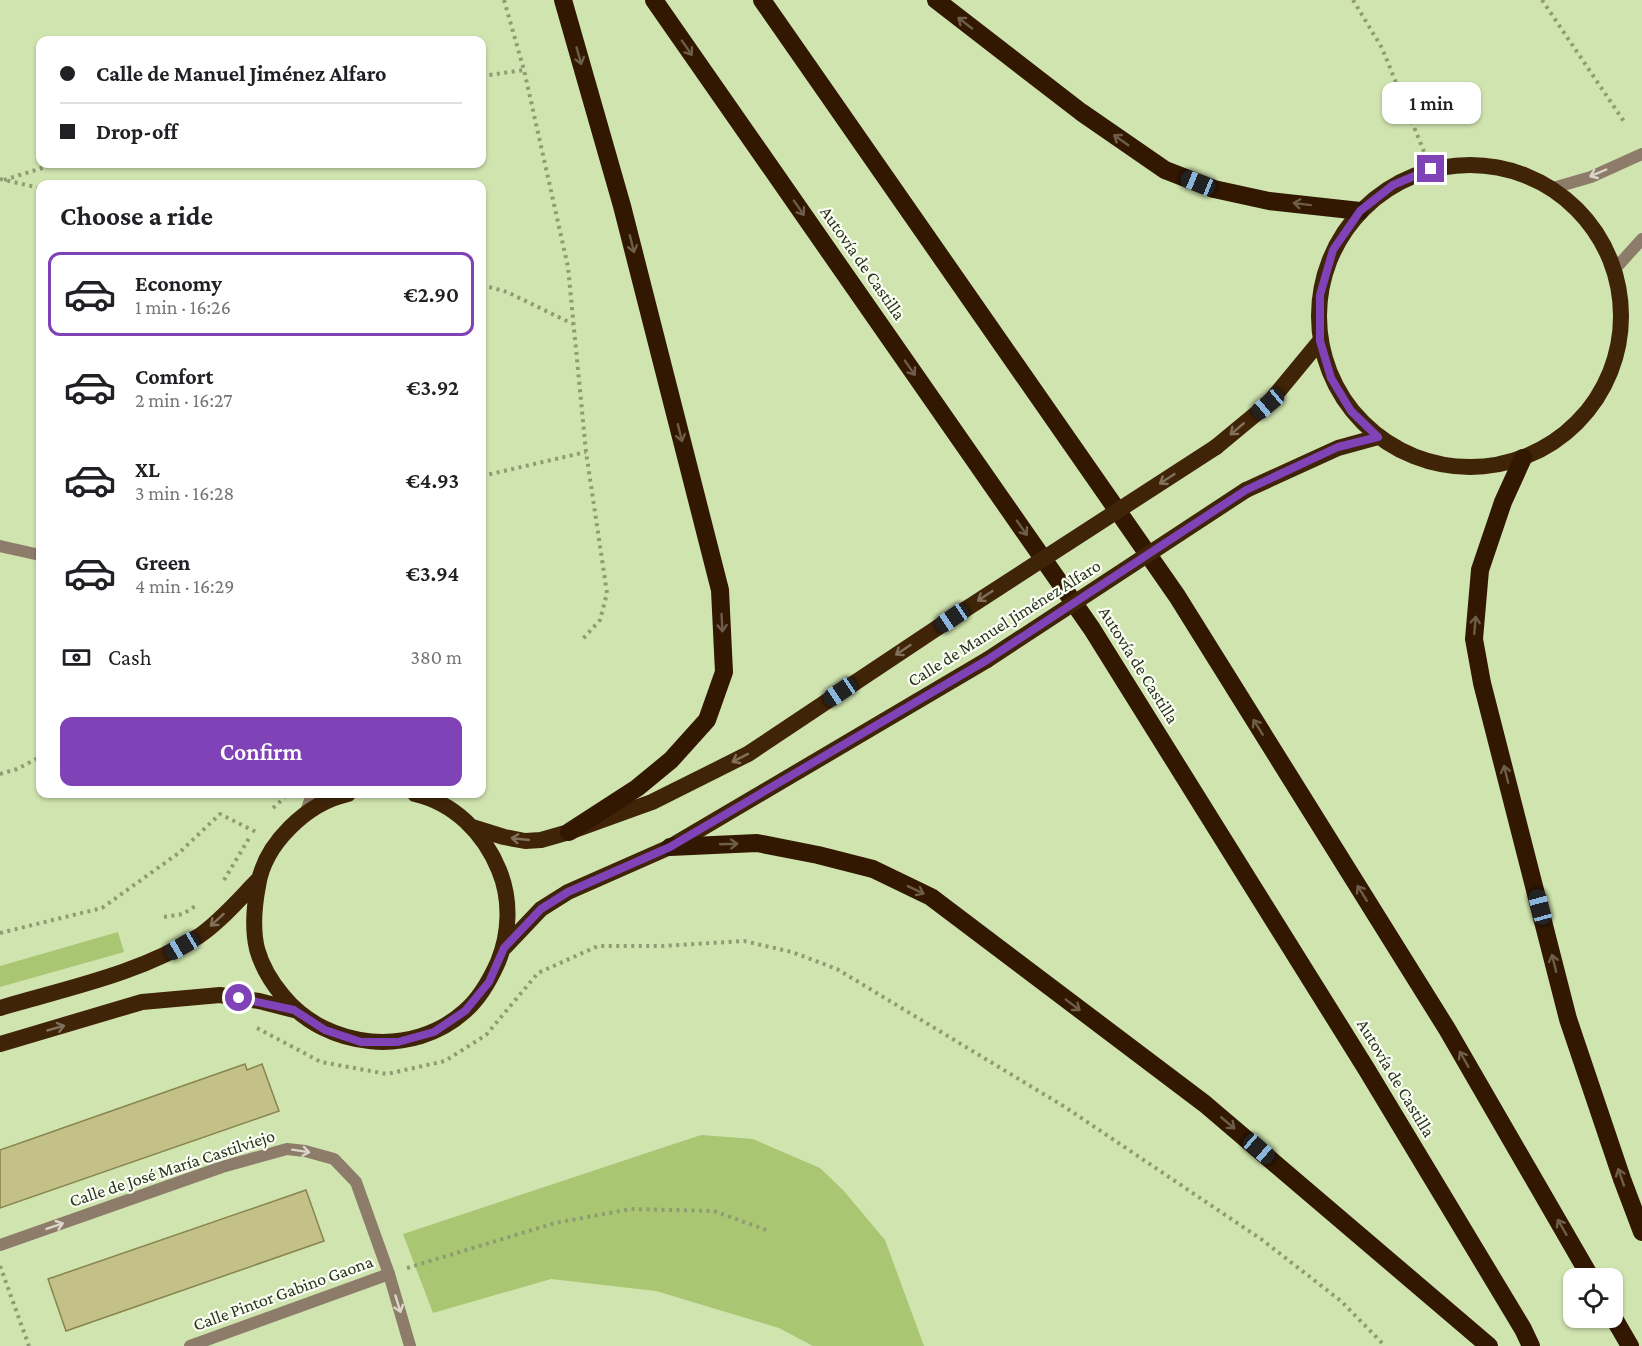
<!DOCTYPE html>
<html lang="en">
<head>
<meta charset="utf-8">
<style>
	:root { --surface:#fff; --page:#f2f2f2; --text:#202124; --muted:#757577; --line:#e0e0e0; --accent:#8042b7 }
	body { margin:0; font-family:"Crimson Pro",serif; background:var(--page); color:var(--text); height:100vh; display:flex; flex-direction:column; font-size:22px; white-space:nowrap }
	* { box-sizing:border-box; margin:0 }
	p { font-size:20px; color:var(--muted) }
	.icon { flex:none; width:33px; height:33px; fill:none; stroke:currentColor; stroke-width:2; stroke-linecap:round; stroke-linejoin:round }
	.map { position:relative; flex:1; overflow:hidden }
	.drawer { position:absolute; left:36px; top:180px; width:450px; height:618px; display:flex; flex-direction:column; background:var(--surface); border-radius:12px; box-shadow:0 2px 4px #0004 }
	.drawer>* { flex:none }
	.guide { position:absolute; left:36px; top:36px; width:450px; height:132px; border-radius:12px; box-shadow:0 2px 4px #0004; display:grid; align-content:center; height:132px; padding:0 24px; background:var(--surface) }
	.controls { position:absolute; left:1563px; top:1268px; display:grid; gap:12px }
	.controls a { display:grid; place-items:center; width:60px; height:60px; border-radius:12px; background:var(--surface); box-shadow:0 2px 4px #0004; font-size:30px }
	.end { position:absolute; width:27px; height:27px; margin:-14px; border:8px solid #8042b7; background:#fff; box-shadow:0 0 0 3px #fff }
	.from { border-radius:50% }
	.bubble { position:absolute; height:42px; border-radius:12px; background:var(--surface); box-shadow:0 2px 4px #0004; font-size:20px; font-weight:600; line-height:42px; text-align:center }
	.car { position:absolute; width:18px; height:36px; margin:-18px -9px; border-radius:8px; box-shadow:0 0 4px 2px #0007; background:linear-gradient(#222 24%,#8ab4d8 0 40%,#222 0 76%,#8ab4d8 0 86%,#222 0) }
	.guide b { display:flex; align-items:center; gap:21px; height:57px; font-size:22px }
	.guide b+b { border-top:2px solid var(--line) }
	.guide i { width:15px; height:15px; background:var(--text) }
	ul { padding:0; list-style:none }
	li { display:flex; align-items:center; gap:18px; height:84px; margin:0 12px 9px; padding:0 12px; border:3px solid transparent; border-radius:12px }
	li div { flex:1 }
	li b { display:block; font-size:22px }
	li em { font-style:normal; font-weight:600 }
	li.on { border-color:var(--accent) }
	li>.icon { width:54px; height:54px; stroke-width:1.5 }
	h2 { padding:0 24px; font-size:27px; line-height:72px }
	.pay { display:flex; align-items:center; gap:15px; height:66px; padding:0 24px; font-size:22px }
	.pay p { margin-inline-start:auto }
	.primary-button { display:flex; gap:12px; margin-top:auto; padding:12px 24px }
	.primary-button a { flex:1; height:69px; border-radius:12px; background:var(--accent); color:#fff; font-size:24px; font-weight:600; line-height:69px; text-align:center }
	.map>svg:first-child { display:block }
	.green { fill:#a9c772 }
	.building { fill:#c3c088; stroke:#87844e; stroke-width:1.5 }
	.lines { fill:none; stroke-linecap:round; stroke-linejoin:round }
	.path { stroke:#8e9c74; stroke-width:4; stroke-dasharray:3 4.5; stroke-linecap:butt }
	.pedestrian { stroke:#8e7c6b; stroke-width:12 }
	.minor { stroke:#8e7c6b; stroke-width:12 }
	.tertiary { stroke:#8e7c6b; stroke-width:12 }
	.trunk { stroke:#402408; stroke-width:16 }
	.motorway { stroke:#321800; stroke-width:18 }
	.trunk-bridge { stroke:#402408; stroke-width:16 }
	.oneway { stroke:#6e5d49 }
	.oneway2 { stroke:#dad7ca }
	.oneway3 { stroke:#81705a }
	.route { stroke:#8042b7; stroke-width:8 }
	.labels { text-anchor:middle; dominant-baseline:central; stroke-width:4.5; stroke-linejoin:round; paint-order:stroke }
	.street-label { font-size:18px; fill:#2b321d; stroke:#fafef3 }
</style>
</head>
<body>
<div class="map">
<svg width="1642" height="1346" viewBox="0 0 1642 1346">
	<rect width="100%" height="100%" fill="#d0e4af"/>
	<!-- green -->
	<path class="green" d="M118,932l6,20 -124,35v-21z
		M701,1135l52,4 67,29 23,22 42,50 39,106h-111l-34,-18 -123,-37 -105,-12 -118,34 -30,-79z"/>
	<!-- building -->
	<path class="building" d="M245,1064l2,6 15,-6 17,47 -279,97v-58z
		M306,1190l18,51 -258,90 -18,-52z"/>
	<g class="lines">
		<!-- path -->
		<path class="path" d="M504,0l20,70 44,197 18,185 21,141 -7,27 -19,21
			M1353,0l29,48 49,121
			M1542,0l83,123
			M482,76l42,-6
			M0,179l40,9
			M4,180l51,-16
			M482,285l25,7 66,32
			M482,476l104,-24
			M0,774l17,-5 23,-12
			M273,808l12,-11
			M224,880l27,-45
			M164,917l19,-3 14,-9
			M0,933l102,-25 78,-56 40,-38 38,19
			M257,1028l64,34 66,12 58,-13 41,-26 52,-62 60,-27h64l82,-5 48,11 45,17 228,138 196,132 80,62 44,45
			M0,1266l29,80
			M407,1268l148,-45 76,-14 83,2 55,20"/>
		<!-- pedestrian -->
		<path class="pedestrian" d="M190,1346l199,-72"/>
		<!-- minor -->
		<path class="minor" d="M0,1245l222,-78 65,-18 18,2 29,8 22,23 33,92 21,72"/>
		<!-- tertiary -->
		<path class="tertiary" d="M1553,188l38,-11 51,-23
			M1615,269l27,-30
			M0,546l40,9
			M306,812l6,-18"/>
		<!-- trunk -->
		<path class="trunk" d="M1319 316a151 151 0 1 1 302 0a151 151 0 1 1-302 0Z
			M1216,447l52,-43 52,-63
			M1246,490l92,-42 40,-11
			M348,794c-41,9 -84,50 -90,92 -4,21 -6,42 -1,63 5,18 15,34 26,47 44,54 130,62 182,15 15,-13 25,-31 33,-49 12,-29 13,-63 1,-92 -15,-37 -45,-67 -84,-76
			M472,827l32,10 21,4 16,-1 28,-8 83,-30 96,-48 204,-136
			M504,948l37,-39 27,-17 102,-45 317,-187
			M0,1008c67,-20 139,-34 199,-72 22,-15 41,-38 60,-57
			M0,1044l142,-42 78,-7 39,6 35,9"/>
		<!-- motorway -->
		<path class="motorway" d="M563,0l59,206 98,384 4,82 -17,48 -36,40 -34,28 -68,44
			M654,0l438,629 275,441 156,259 8,17
			M762,0l415,596 270,433 144,249
			M936,0l145,112 84,58 49,19 55,12 91,10
			M1523,458l-20,44 -23,68 -6,69 8,44 86,336 54,160 20,53
			M670,847l87,-4 61,12 55,14 58,28 274,207 284,242
			M1612,1315l18,31"/>
		<!-- trunk-bridge -->
		<path class="trunk-bridge" d="M952,618l264,-171
			M987,660l259,-170"/>
	</g>
	<!-- one-way arrows -->
	<defs><path id="oneway-shaft" d="M-6 0H5M1.5-3L5.5 0L1.5 3" fill="none" stroke-width="1.6" stroke-linecap="round" stroke-linejoin="round" transform="scale(1.5)"/></defs>
	<g class="oneway">
		<use href="#oneway-shaft" transform="translate(965 23) rotate(-142)"/>
		<use href="#oneway-shaft" transform="translate(687 48) rotate(55)"/>
		<use href="#oneway-shaft" transform="translate(579 56) rotate(74)"/>
		<use href="#oneway-shaft" transform="translate(1121 140) rotate(-145)"/>
		<use href="#oneway-shaft" transform="translate(1302 204) rotate(-173)"/>
		<use href="#oneway-shaft" transform="translate(799 208) rotate(55)"/>
		<use href="#oneway-shaft" transform="translate(632 244) rotate(76)"/>
		<use href="#oneway-shaft" transform="translate(910 368) rotate(55)"/>
		<use href="#oneway-shaft" transform="translate(680 433) rotate(76)"/>
		<use href="#oneway-shaft" transform="translate(1022 528) rotate(55)"/>
		<use href="#oneway-shaft" transform="translate(722 623) rotate(87)"/>
		<use href="#oneway-shaft" transform="translate(1475 625) rotate(-85)"/>
		<use href="#oneway-shaft" transform="translate(1258 727) rotate(-122)"/>
		<use href="#oneway-shaft" transform="translate(1506 774) rotate(-104)"/>
		<use href="#oneway-shaft" transform="translate(729 844) rotate(-2)"/>
		<use href="#oneway-shaft" transform="translate(916 890) rotate(26)"/>
		<use href="#oneway-shaft" transform="translate(1362 893) rotate(-122)"/>
		<use href="#oneway-shaft" transform="translate(1554 963) rotate(-104)"/>
		<use href="#oneway-shaft" transform="translate(1073 1005) rotate(37)"/>
		<use href="#oneway-shaft" transform="translate(1464 1059) rotate(-120)"/>
		<use href="#oneway-shaft" transform="translate(1228 1123) rotate(40)"/>
		<use href="#oneway-shaft" transform="translate(1621 1177) rotate(-109)"/>
		<use href="#oneway-shaft" transform="translate(1562 1227) rotate(-120)"/>
	</g>
	<g class="oneway2">
		<use href="#oneway-shaft" transform="translate(1598 173) rotate(157)"/>
		<use href="#oneway-shaft" transform="translate(301 1151) rotate(9)"/>
		<use href="#oneway-shaft" transform="translate(55 1226) rotate(-19)"/>
		<use href="#oneway-shaft" transform="translate(398 1304) rotate(73)"/>
	</g>
	<g class="oneway3">
		<use href="#oneway-shaft" transform="translate(1237 429) rotate(140)"/>
		<use href="#oneway-shaft" transform="translate(1167 479) rotate(147)"/>
		<use href="#oneway-shaft" transform="translate(985 596) rotate(147)"/>
		<use href="#oneway-shaft" transform="translate(903 650) rotate(146)"/>
		<use href="#oneway-shaft" transform="translate(740 758) rotate(153)"/>
		<use href="#oneway-shaft" transform="translate(520 839) rotate(-174)"/>
		<use href="#oneway-shaft" transform="translate(217 920) rotate(138)"/>
		<use href="#oneway-shaft" transform="translate(56 1028) rotate(-16)"/>
	</g>
	<g class="lines">
		<!-- route -->
		<path class="route" d="M239,998l55,12 31,20 36,12h37l36,-10 31,-21 24,-29 15,-34 37,-39 27,-17 102,-45 317,-187 259,-170 92,-43 40,-10 -27,-26 -20,-33 -11,-37v-46l13,-45 27,-39 33,-26 38,-16"/>
	</g>
	<g class="labels">
		<!-- street labels -->
		<g class="street-label">
			<text transform="translate(863 263) rotate(55)">Autovía de Castilla</text>
			<text transform="translate(1004 623) rotate(-32)">Calle de Manuel Jiménez Alfaro</text>
			<text transform="translate(1139 665) rotate(58)">Autovía de Castilla</text>
			<text transform="translate(1396 1078) rotate(59)">Autovía de Castilla</text>
			<text transform="translate(172 1168) rotate(-18)">Calle de José María Castilviejo</text>
			<text transform="translate(283 1293) rotate(-20)">Calle Pintor Gabino Gaona</text>
		</g>
	</g>
</svg>
<div class="controls">
<a><svg class="icon" aria-label="locate" viewBox="0 0 24 24"><circle cx="12" cy="12" r="6"/><path d="M12 2v4M12 18v4M2 12h4M18 12h4"/></svg></a>
</div>
<i class="end from" style="left:239px;top:998px"></i>
<i class="end" style="left:1431px;top:169px"></i>
<div class="bubble" style="left:1382px;top:82px;width:99px">1 min</div>
<i class="car" style="left:1198px;top:183px;rotate:292deg"></i>
<i class="car" style="left:1268px;top:404px;rotate:230deg"></i>
<i class="car" style="left:952px;top:618px;rotate:236deg"></i>
<i class="car" style="left:840px;top:692px;rotate:236deg"></i>
<i class="car" style="left:1540px;top:907px;rotate:345deg"></i>
<i class="car" style="left:182px;top:946px;rotate:240deg"></i>
<i class="car" style="left:1259px;top:1149px;rotate:131deg"></i>
<div class="guide">
<b><i class="from"></i>Calle de Manuel Jiménez Alfaro</b>
<b><i></i>Drop-off</b>
</div>
<section class="drawer">
<h2>Choose a ride</h2>
<ul>
<li class="on"><svg class="icon" aria-label="car" viewBox="0 0 24 24"><path d="M5 17H2v-5l4-1 3-4h7l3 4 3 1v5h-3M9 17h6M6 11h13"/><circle cx="7" cy="17" r="2"/><circle cx="17" cy="17" r="2"/></svg><div><b>Economy</b><p>1 min · 16:26</p></div><em>€2.90</em></li>
<li><svg class="icon" aria-label="car" viewBox="0 0 24 24"><path d="M5 17H2v-5l4-1 3-4h7l3 4 3 1v5h-3M9 17h6M6 11h13"/><circle cx="7" cy="17" r="2"/><circle cx="17" cy="17" r="2"/></svg><div><b>Comfort</b><p>2 min · 16:27</p></div><em>€3.92</em></li>
<li><svg class="icon" aria-label="car" viewBox="0 0 24 24"><path d="M5 17H2v-5l4-1 3-4h7l3 4 3 1v5h-3M9 17h6M6 11h13"/><circle cx="7" cy="17" r="2"/><circle cx="17" cy="17" r="2"/></svg><div><b>XL</b><p>3 min · 16:28</p></div><em>€4.93</em></li>
<li><svg class="icon" aria-label="car" viewBox="0 0 24 24"><path d="M5 17H2v-5l4-1 3-4h7l3 4 3 1v5h-3M9 17h6M6 11h13"/><circle cx="7" cy="17" r="2"/><circle cx="17" cy="17" r="2"/></svg><div><b>Green</b><p>4 min · 16:29</p></div><em>€3.94</em></li>
</ul>
<div class="pay"><svg class="icon" aria-label="cash" viewBox="0 0 24 24"><path d="M3 7h18v10H3z"/><circle cx="12" cy="12" r="2"/></svg>Cash<p>380 m</p></div>
<div class="primary-button"><a>Confirm</a></div>
</section>
</div>
</body>
</html>
